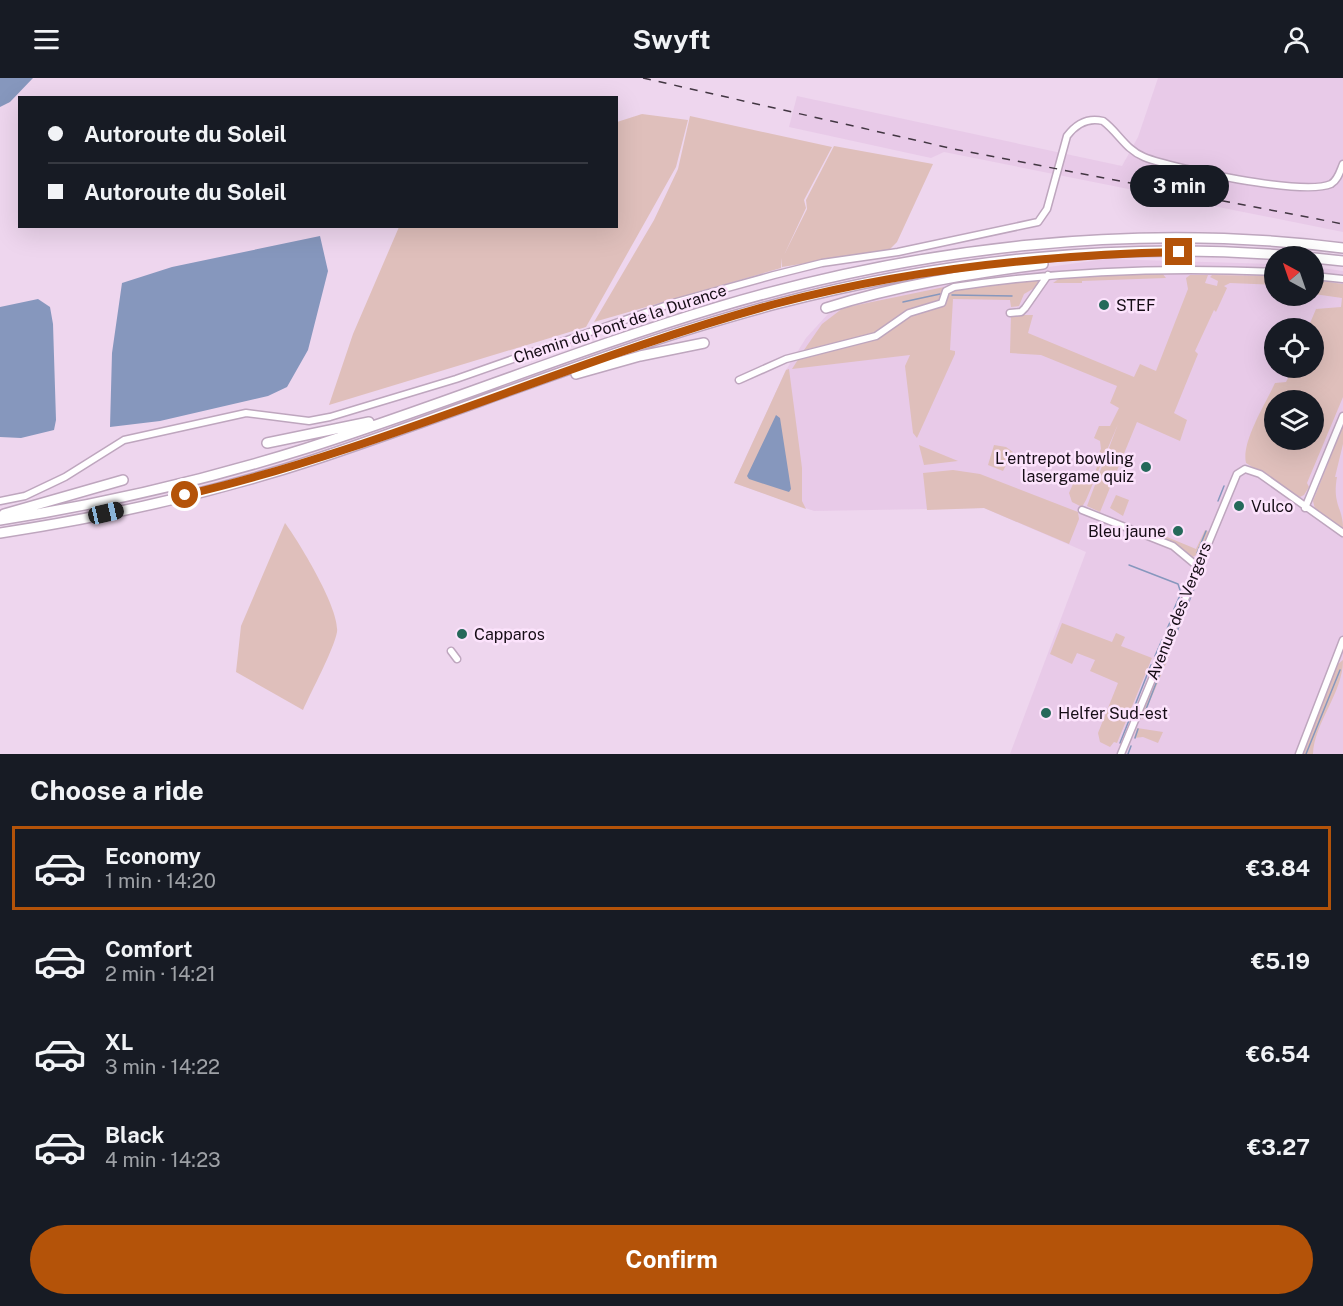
<!DOCTYPE html>
<html lang="en">
<head>
<meta charset="utf-8">
<style>
	:root { --surface:#171b24; --page:#242831; --text:#f1f3f6; --muted:#9ea1a6; --line:#363941; --accent:#b45309 }
	body { margin:0; font-family:"Public Sans",sans-serif; background:var(--page); color:var(--text); height:100vh; display:flex; flex-direction:column; font-size:22px; white-space:nowrap }
	* { box-sizing:border-box; margin:0 }
	p { font-size:20px; color:var(--muted) }
	.icon { flex:none; width:33px; height:33px; fill:none; stroke:currentColor; stroke-width:2; stroke-linecap:round; stroke-linejoin:round }
	.map { position:relative; height:676px; overflow:hidden }
	.details { display:flex; flex-direction:column; background:var(--surface); flex:1 }
	.details>* { flex:none }
	.top-card { position:absolute; left:18px; top:18px; width:600px; height:132px; border-radius:0px; box-shadow:0 6px 24px #0002; display:grid; align-content:center; height:132px; padding:0 30px; background:var(--surface) }
	.needle { width:39px; rotate:320deg }
	.buttons { position:absolute; left:1264px; top:168px; display:grid; gap:12px }
	.buttons a { display:grid; place-items:center; width:60px; height:60px; border-radius:50%; background:var(--surface); box-shadow:0 6px 24px #0002; font-size:30px }
	.end { position:absolute; width:27px; height:27px; margin:-14px; border:8px solid #b45309; background:#fff; box-shadow:0 0 0 3px #fff }
	.from { border-radius:50% }
	.bubble { position:absolute; height:42px; border-radius:21px; background:var(--surface); box-shadow:0 6px 24px #0002; font-size:20px; font-weight:700; line-height:42px; text-align:center }
	.car { position:absolute; width:18px; height:36px; margin:-18px -9px; border-radius:8px; box-shadow:0 0 4px 2px #0007; background:linear-gradient(#222 24%,#8ab4d8 0 40%,#222 0 76%,#8ab4d8 0 86%,#222 0) }
	.top-card b { display:flex; align-items:center; gap:21px; height:57px; font-size:22px }
	.top-card b+b { border-top:2px solid var(--line) }
	.top-card i { width:15px; height:15px; background:var(--text) }
	ul { padding:0; list-style:none }
	li { display:flex; align-items:center; gap:18px; height:84px; margin:0 12px 9px; padding:0 18px; border:3px solid transparent; border-radius:0px }
	li div { flex:1 }
	li b { display:block; font-size:22px }
	li em { font-style:normal; font-weight:700 }
	li.current { border-color:var(--accent) }
	li>.icon { width:54px; height:54px; stroke-width:1.5 }
	h2 { padding:0 30px; font-size:27px; line-height:72px }
	.primary-button { display:flex; gap:12px; margin-top:auto; padding:12px 30px }
	.primary-button a { flex:1; height:69px; border-radius:36px; background:var(--accent); color:#fff; font-size:24px; font-weight:700; line-height:69px; text-align:center }
	header { display:flex; justify-content:space-between; align-items:center; height:78px; padding:0 30px; background:var(--surface); font-size:27px; font-weight:700 }
	.map>svg:first-child { display:block }
	.built { fill:#e8cae8; fill-rule:evenodd }
	.green { fill:#dfbfbb; fill-rule:evenodd }
	.water { fill:#8697bd }
	.lines { fill:none; stroke-linecap:round; stroke-linejoin:round }
	.stream { stroke:#8697bd; stroke-width:1.5 }
	.minor-casing { stroke:#bea6be; stroke-width:9 }
	.highway-casing { stroke:#bea6be; stroke-width:12 }
	.minor { stroke:#fff; stroke-width:6 }
	.highway { stroke:#fff; stroke-width:9 }
	.rail { stroke:#423642; stroke-width:1.5; stroke-dasharray:8 8; stroke-linecap:butt }
	.route { stroke:#b45309; stroke-width:8 }
	.poi-dot { fill:#25695a; stroke:#fce3fc; stroke-width:2 }
	.labels { text-anchor:middle; dominant-baseline:central; stroke-width:5; stroke-linejoin:round; paint-order:stroke }
	.poi-label { font-size:16px; fill:#160d16; stroke:#fce3fc; text-anchor:start }
	.street-label { font-size:16px; fill:#160d16; stroke:#fce3fc }
</style>
</head>
<body>
<header><svg class="icon" aria-label="menu" viewBox="0 0 24 24"><path d="M4 6h16M4 12h16M4 18h16"/></svg>Swyft<svg class="icon" aria-label="person" viewBox="0 0 24 24"><circle cx="12" cy="8" r="4"/><path d="M4 21q1-7 8-7t8 7"/></svg></header>
<div class="map">
<svg width="1343" height="676" viewBox="0 0 1343 676">
	<rect width="100%" height="100%" fill="#eed6ee"/>
	<!-- built -->
	<path class="built" d="M1158,0h185v154l-399,-80 -13,6 -142,-31 8,-31 325,70 16,-29z
		M1106,181l169,5v32h39v-29l29,4v483h-333l76,-202 -102,-44 -170,3 -80,-28 52,-113 20,-32 21,-23 14,-10 122,-26zM1275,250h39v40h-39zM1275,322h39v40h-39z"/>
	<!-- green -->
	<path class="green" d="M642,36l46,6 -12,47 -90,160 -257,78 24,-71 46,-107 217,-1 1,-104z
		M690,38l142,31 -28,53 2,8 -22,47 23,-46 -1,-9 28,-54 99,18 -36,78 -8,8 -107,17v-9l-1,10 -187,54 60,-102 24,-51z
		M1162,195l4,5 -84,3v2h-29l7,-5z
		M1190,197h18l-3,8 12,3 1,-5 -8,-4 2,-2 63,1v9l-45,-2 -6,3 3,2 -11,24 -2,-2 -19,41 3,3 -24,59 13,7 -7,21 -43,-19 -37,90 -13,-6 31,-82 -32,76 -4,7 -10,-5 -3,-9 7,-16 16,3 5,-13 -12,-9 1,-3 10,4 5,-10 -1,-8 -6,-3 5,-12h11l9,-18 -9,-5 7,-17 -76,-31 -31,-2 1,-38h22l-5,18 106,44 6,-13 16,7 32,-82 -2,-11z
		M1041,200l-3,8 -14,8 -5,12 -8,1 -1,-7 -57,-1 -3,51 5,1v3l-38,84 -4,-5 -8,-67 5,-11 -118,14 7,-11 80,-20 31,-24 30,-6 13,-19z
		M1314,202l29,4v113l-36,86 2,4 -5,8 -4,2 -54,-34c-5,-21 20,-60 29,-80l11,-1 7,-14h21v-40h-6l8,-19 25,-2 1,-9 -28,-4zM1275,322h39v40h-39z
		M949,208l-6,4 -2,10 -31,10 -30,22 -76,18 18,-26 21,-16z
		M789,291l13,99v33l4,8 -72,-26 52,-113z
		M1343,348v18l-8,33h2c-5,27 6,31 6,51l-28,-19 -2,-8z
		M919,367l39,16 -34,4z
		M994,367l12,2 7,5 -10,19 -15,-6z
		M953,392l27,4 98,38 1,7 -10,25 -85,-36 -57,2 -4,-37z
		M1116,417l13,5 -6,16 -13,-8z
		M285,445c14,19 55,86 52,109 -3,17 -26,60 -34,78l-67,-38 5,-46z
		M1205,452l4,2 -10,21 -6,4 -11,-9 -28,-13 1,-3 41,17z
		M1062,545l50,19 4,-9 9,4 -4,9 31,12 -35,85 -3,-1 -4,5 -10,-5 -2,-9 20,-50 -28,-12 5,-11 -18,-7 -5,11 -22,-10z
		M1166,576h4l-28,66 -1,-5z
		M1343,582c0,33 -29,63 -30,94h-11l36,-90z
		M1137,650l26,4 -5,11 -15,-6 -9,1z"/>
	<!-- water -->
	<path class="water" d="M0,0h33l-23,24 -10,5z
		M320,158l8,35 -20,79 -21,37 -19,9 -108,25 -50,6 2,-74 10,-70 50,-16z
		M38,221l12,8 3,17 3,96 -2,10 -33,8 -21,-1v-130z
		M776,337l4,3 11,71 -2,3 -40,-13 -2,-3z"/>
	<g class="lines">
		<!-- stream -->
		<path class="stream" d="M952,217l60,1
			M903,224l37,-8
			M1218,423l6,-15
			M1197,475l9,-22
			M1129,487l49,19 3,9 -7,16
			M1167,551l4,-9
			M1174,561l20,-50
			M1155,578l7,-16
			M1143,639l24,-62
			M1135,660l3,-9
			M1120,665l31,-78
			M1128,676l3,-8
			M1306,676l34,-84"/>
		<defs>
			<path id="minor" d="M1314,198l29,3
				M1010,235l11,-1 4,-4 23,-33
				M739,302l47,-21 90,-23 33,-23 33,-10 4,-12 8,-4c106,-16 213,-20 321,-15
				M0,423l25,-5 40,-19 59,-37 122,-27 63,8 21,-4 126,-38 217,-76 101,-28 48,-12 76,-11 140,-30 9,-13 20,-73c9,-12 20,-19 36,-15 15,11 23,29 41,36 30,12 160,39 187,27 7,-4 9,-13 12,-20
				M1305,430l38,-92
				M1082,432l91,36 24,20
				M451,573l6,8
				M1121,676l116,-280 8,-5 15,5 83,59
				M1299,676l44,-114"/>
			<path id="highway" d="M1314,180l29,3
				M826,230c72,-23 143,-34 217,-44
				M576,296l64,-18 64,-13
				M267,365l102,-21
				M4,436l119,-34
				M0,442c103,-16 205,-40 304,-71 139,-44 274,-100 414,-142 201,-60 416,-85 625,-59
				M0,455c105,-16 212,-40 313,-73 154,-51 305,-114 463,-156 167,-44 345,-63 517,-48"/>
		</defs>
		<!-- minor casing -->
		<use href="#minor" class="minor-casing"/>
		<!-- highway casing -->
		<use href="#highway" class="highway-casing"/>
		<!-- minor -->
		<use href="#minor" class="minor"/>
		<!-- highway -->
		<use href="#highway" class="highway"/>
		<!-- rail -->
		<path class="rail" d="M643,0l311,71 389,75"/>
	</g>
	<g class="lines">
		<!-- route -->
		<path class="route" d="M185,417c202,-47 390,-137 590,-191 133,-35 267,-49 404,-52"/>
	</g>
	<!-- markers -->
	<g class="poi-dot">
		<circle cx="1104" cy="227" r="6"/>
		<circle cx="1146" cy="389" r="6"/>
		<circle cx="1239" cy="428" r="6"/>
		<circle cx="1178" cy="453" r="6"/>
		<circle cx="462" cy="556" r="6"/>
		<circle cx="1046" cy="635" r="6"/>
	</g>
	<g class="labels">
		<!-- poi labels -->
		<g class="poi-label">
			<text x="1116" y="227">STEF</text>
			<text x="1134" y="380" text-anchor="end">L'entrepot bowling<tspan x="1134" dy="18">lasergame quiz</tspan></text>
			<text x="1251" y="428">Vulco</text>
			<text x="1166" y="453" text-anchor="end">Bleu jaune</text>
			<text x="474" y="556">Capparos</text>
			<text x="1058" y="635">Helfer Sud-est</text>
		</g>
		<!-- street labels -->
		<g class="street-label">
			<text transform="translate(620 246) rotate(-18)">Chemin du Pont de la Durance</text>
			<text transform="translate(1179 533) rotate(-68)">Avenue des Vergers</text>
		</g>
	</g>
</svg>
<div class="buttons">
<a><svg class="needle" viewBox="-14 -14 28 28"><path d="M0-13l5 13h-10z" fill="#e53935"/><path d="M0 13l5-13h-10z" fill="#9ea1a6"/></svg></a>
<a><svg class="icon" aria-label="locate" viewBox="0 0 24 24"><circle cx="12" cy="12" r="6"/><path d="M12 2v4M12 18v4M2 12h4M18 12h4"/></svg></a>
<a><svg class="icon" aria-label="layers" viewBox="0 0 24 24"><path d="M12 4l9 5-9 5-9-5zM3 14l9 5 9-5"/></svg></a>
</div>
<i class="end from" style="left:185px;top:417px"></i>
<i class="end" style="left:1179px;top:174px"></i>
<div class="bubble" style="left:1130px;top:87px;width:99px">3 min</div>
<i class="car" style="left:106px;top:435px;rotate:77deg"></i>
<div class="top-card">
<b><i class="from"></i>Autoroute du Soleil</b>
<b><i></i>Autoroute du Soleil</b>
</div>
</div>
<section class="details">
<h2>Choose a ride</h2>
<ul>
<li class="current"><svg class="icon" aria-label="car" viewBox="0 0 24 24"><path d="M5 17H2v-5l4-1 3-4h7l3 4 3 1v5h-3M9 17h6M6 11h13"/><circle cx="7" cy="17" r="2"/><circle cx="17" cy="17" r="2"/></svg><div><b>Economy</b><p>1 min · 14:20</p></div><em>€3.84</em></li>
<li><svg class="icon" aria-label="car" viewBox="0 0 24 24"><path d="M5 17H2v-5l4-1 3-4h7l3 4 3 1v5h-3M9 17h6M6 11h13"/><circle cx="7" cy="17" r="2"/><circle cx="17" cy="17" r="2"/></svg><div><b>Comfort</b><p>2 min · 14:21</p></div><em>€5.19</em></li>
<li><svg class="icon" aria-label="car" viewBox="0 0 24 24"><path d="M5 17H2v-5l4-1 3-4h7l3 4 3 1v5h-3M9 17h6M6 11h13"/><circle cx="7" cy="17" r="2"/><circle cx="17" cy="17" r="2"/></svg><div><b>XL</b><p>3 min · 14:22</p></div><em>€6.54</em></li>
<li><svg class="icon" aria-label="car" viewBox="0 0 24 24"><path d="M5 17H2v-5l4-1 3-4h7l3 4 3 1v5h-3M9 17h6M6 11h13"/><circle cx="7" cy="17" r="2"/><circle cx="17" cy="17" r="2"/></svg><div><b>Black</b><p>4 min · 14:23</p></div><em>€3.27</em></li>
</ul>
<div class="primary-button"><a>Confirm</a></div>
</section>
</body>
</html>
